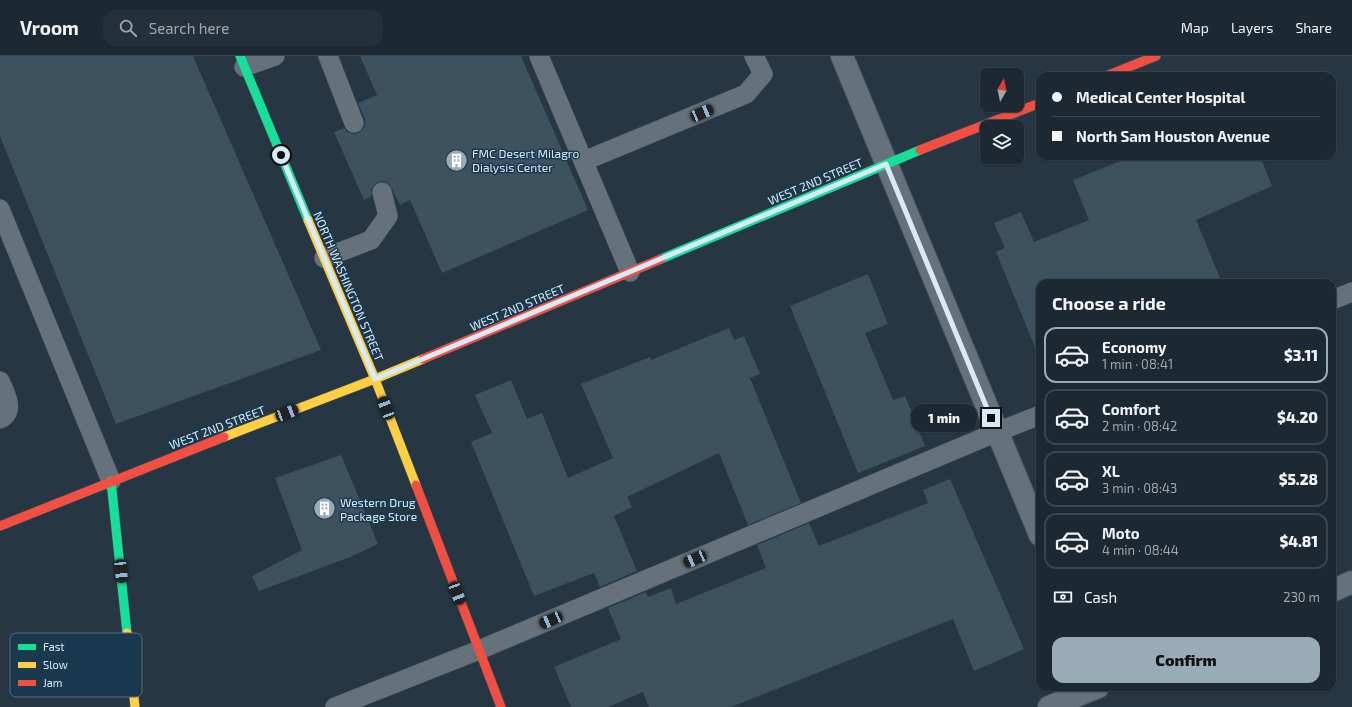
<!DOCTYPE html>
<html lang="en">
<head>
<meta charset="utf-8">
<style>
	:root { --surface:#1c2932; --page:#25313a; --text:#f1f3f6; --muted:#a0a6ac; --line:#3a454d; --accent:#9aabb8 }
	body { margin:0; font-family:"Exo 2",sans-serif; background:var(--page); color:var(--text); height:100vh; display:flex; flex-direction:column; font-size:15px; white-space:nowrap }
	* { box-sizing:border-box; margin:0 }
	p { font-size:13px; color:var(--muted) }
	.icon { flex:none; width:22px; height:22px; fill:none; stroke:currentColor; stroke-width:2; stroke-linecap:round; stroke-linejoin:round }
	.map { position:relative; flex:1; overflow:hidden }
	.drawer { position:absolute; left:1036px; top:223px; width:300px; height:412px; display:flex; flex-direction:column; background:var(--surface); border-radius:12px; box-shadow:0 1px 3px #0004,0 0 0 1px var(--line) }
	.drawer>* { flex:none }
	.top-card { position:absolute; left:1036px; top:16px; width:300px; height:88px; border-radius:12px; box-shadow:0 1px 3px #0004,0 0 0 1px var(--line); display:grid; align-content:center; height:88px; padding:0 16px; background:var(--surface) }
	.needle { width:26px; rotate:9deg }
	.fabs { position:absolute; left:980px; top:12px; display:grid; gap:8px }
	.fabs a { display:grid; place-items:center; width:44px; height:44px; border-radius:8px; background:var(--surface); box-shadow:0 1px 3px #0004,0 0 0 1px var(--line); font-size:20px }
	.end { position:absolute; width:18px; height:18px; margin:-9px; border:5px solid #d8e9f7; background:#111; box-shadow:0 0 0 2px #111 }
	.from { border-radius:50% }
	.bubble { position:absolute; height:28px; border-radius:12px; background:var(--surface); box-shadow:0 1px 3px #0004,0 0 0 1px var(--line); font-size:13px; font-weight:800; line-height:28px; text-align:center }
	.car { position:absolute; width:12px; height:24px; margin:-12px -6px; border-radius:5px; box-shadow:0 0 3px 1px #0007; background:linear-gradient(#222 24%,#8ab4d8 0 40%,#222 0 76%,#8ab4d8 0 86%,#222 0) }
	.top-card b { display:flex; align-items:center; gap:14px; height:38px; font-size:15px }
	.top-card b+b { border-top:1px solid var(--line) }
	.top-card i { width:10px; height:10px; background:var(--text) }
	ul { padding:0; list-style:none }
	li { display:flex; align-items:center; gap:12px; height:56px; margin:0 8px 6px; padding:0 8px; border:2px solid var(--line); border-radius:12px }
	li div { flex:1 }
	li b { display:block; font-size:15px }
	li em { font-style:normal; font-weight:800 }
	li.selected { border-color:var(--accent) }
	li>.icon { width:36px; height:36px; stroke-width:1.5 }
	h2 { padding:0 16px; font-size:18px; line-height:48px }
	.pay { display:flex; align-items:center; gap:10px; height:44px; padding:0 16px; font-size:15px }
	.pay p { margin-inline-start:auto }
	.cta { display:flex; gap:8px; margin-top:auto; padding:8px 16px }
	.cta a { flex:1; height:46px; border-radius:12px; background:var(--accent); color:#111; font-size:16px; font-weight:800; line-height:46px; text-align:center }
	header { display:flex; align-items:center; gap:24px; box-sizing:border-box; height:56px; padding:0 20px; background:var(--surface); border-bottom:1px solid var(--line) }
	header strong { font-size:19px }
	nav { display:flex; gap:22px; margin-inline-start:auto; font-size:14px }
	.search { width:280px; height:36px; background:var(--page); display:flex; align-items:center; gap:10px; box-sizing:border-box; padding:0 14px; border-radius:12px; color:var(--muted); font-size:15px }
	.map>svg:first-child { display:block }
	.building { fill:#3e515e }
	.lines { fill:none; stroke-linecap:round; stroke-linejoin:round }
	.lane-casing { stroke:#44525d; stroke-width:20 }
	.street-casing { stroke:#44525d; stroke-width:24 }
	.fast-casing { stroke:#44525d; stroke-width:10 }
	.slow-casing { stroke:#44525d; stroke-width:10 }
	.jam-casing { stroke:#44525d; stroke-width:10 }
	.lane { stroke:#65727b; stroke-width:19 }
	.street { stroke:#65727b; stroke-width:22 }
	.fast { stroke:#16e098; stroke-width:9 }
	.slow { stroke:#ffcf43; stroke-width:9 }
	.jam { stroke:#f24e42; stroke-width:9 }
	.route { stroke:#d8e9f7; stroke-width:5 }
	.labels { text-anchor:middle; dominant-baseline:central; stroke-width:3; stroke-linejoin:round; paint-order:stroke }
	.poi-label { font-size:12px; fill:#d8e9f7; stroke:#1a394f; text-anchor:start }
	.street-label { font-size:12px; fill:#d8e9f7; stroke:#1a394f }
	.key { fill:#1a394f; stroke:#536e81; stroke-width:1 }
	.key-label { font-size:11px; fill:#d8e9f7 }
</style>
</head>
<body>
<header>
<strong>Vroom</strong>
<div class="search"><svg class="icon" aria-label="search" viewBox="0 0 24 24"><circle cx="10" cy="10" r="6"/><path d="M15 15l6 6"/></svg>Search here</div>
<nav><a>Map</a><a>Layers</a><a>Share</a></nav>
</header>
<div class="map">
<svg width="1352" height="651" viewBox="0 0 1352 651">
	<rect width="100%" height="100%" fill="#263743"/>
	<!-- building -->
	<path class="building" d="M0,0h193l128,294 -205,74 -116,-288z
		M360,0h161l67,154 -146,63 -32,-73 -10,5 -10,-20 -5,-4h-5l-5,3 -4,5 1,7 -8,4 -30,-68 10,-4 3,4 6,2 5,-1 4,-3 3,-5v-6l-7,-16 19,-8z
		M1133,100h127l12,30 -76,34 26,63h-182l-1,74 -43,-105 9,-4 -11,-25 27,-11 13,30 55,-22 -16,-40z
		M868,218l20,50 -23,9 28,67 12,-4 20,50 -67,27 -68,-167z
		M729,272l5,12 10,-4 16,38 -10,4 51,125 -53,22 -29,-72 -92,44 5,10 -18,9 23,55 -37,16 -6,-14 -60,23 -63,-154 21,-9 -17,-38 36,-15 16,39 15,-6 26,65 45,-20 -32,-74 69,-27 1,3z
		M341,399l37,89 -28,13 -91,34 -7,-15 50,-26 -27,-72z
		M950,423l74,170 -50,22 -21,-52 -222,88h-82l-6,-15 -35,15h-37l-17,-40 67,-28 -13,-31 38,-16 2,5 23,-9 5,16 90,-36 -9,-23 52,-22 10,23 109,-43 -5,-13z"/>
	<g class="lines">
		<defs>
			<path id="lane" d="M328,0l26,67
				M539,0l91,216
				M244,11l31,-11
				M584,105l162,-67 17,-20 -9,-18
				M0,153l111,272
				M324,202l47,-18 17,-24 -6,-24
				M1332,244l20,-8
				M0,325c5,11 16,30 0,38
				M335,651l144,-57 518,-218 43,-17"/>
			<path id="street" d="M842,0l198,479
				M1332,535l20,-9
				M1049,651l49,-20"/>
			<path id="fast" d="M240,0l68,164
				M661,203l259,-109
				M111,425l16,152"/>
			<path id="slow" d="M308,164l67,159 41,106
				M224,381l151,-58 48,-20
				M127,577l8,74"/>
			<path id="jam" d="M1106,20l50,-20
				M920,94l120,-47
				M423,303l238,-100
				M416,429l85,222
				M0,470l224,-89"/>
		</defs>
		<!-- lane casing -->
		<use href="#lane" class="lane-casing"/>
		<!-- street casing -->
		<use href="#street" class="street-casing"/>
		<!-- fast casing -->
		<use href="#fast" class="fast-casing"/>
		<!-- slow casing -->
		<use href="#slow" class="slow-casing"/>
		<!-- jam casing -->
		<use href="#jam" class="jam-casing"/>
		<!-- lane -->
		<use href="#lane" class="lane"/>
		<!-- street -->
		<use href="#street" class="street"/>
		<!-- fast -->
		<use href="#fast" class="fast"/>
		<!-- slow -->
		<use href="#slow" class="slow"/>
		<!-- jam -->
		<use href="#jam" class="jam"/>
	</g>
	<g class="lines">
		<!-- route -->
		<path class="route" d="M281,99l94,224 511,-215 105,254"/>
	</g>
	<!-- icons -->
	<defs>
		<symbol id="building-disc" viewBox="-11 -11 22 22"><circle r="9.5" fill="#9aabb8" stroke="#1a394f"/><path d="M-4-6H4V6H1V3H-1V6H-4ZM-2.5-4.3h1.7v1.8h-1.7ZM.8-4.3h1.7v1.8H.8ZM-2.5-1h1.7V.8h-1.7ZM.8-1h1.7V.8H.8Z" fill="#fff"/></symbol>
	</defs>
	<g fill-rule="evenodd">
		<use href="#building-disc" x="444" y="92" width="25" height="25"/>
		<use href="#building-disc" x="312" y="440" width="25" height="25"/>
	</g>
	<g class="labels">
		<!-- poi labels -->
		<g class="poi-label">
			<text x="472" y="97">FMC Desert Milagro<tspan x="472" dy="14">Dialysis Center</tspan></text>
			<text x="340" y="446">Western Drug<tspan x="340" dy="14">Package Store</tspan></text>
		</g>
		<!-- street labels -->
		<g class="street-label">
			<text transform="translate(815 125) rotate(-23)">WEST 2ND STREET</text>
			<text transform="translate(349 230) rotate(67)">NORTH WASHINGTON STREET</text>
			<text transform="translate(517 251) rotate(-23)">WEST 2ND STREET</text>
			<text transform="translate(217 371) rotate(-21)">WEST 2ND STREET</text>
		</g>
	</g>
	<!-- legend -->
	<rect x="10" y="577" width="132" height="64" rx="6" class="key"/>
	<rect x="18" y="588" width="18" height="6" fill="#16e098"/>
	<rect x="18" y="606" width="18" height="6" fill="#ffcf43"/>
	<rect x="18" y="624" width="18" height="6" fill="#f24e42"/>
	<g class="key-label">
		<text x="43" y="595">Fast</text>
		<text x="43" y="613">Slow</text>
		<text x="43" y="631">Jam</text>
	</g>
</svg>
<div class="fabs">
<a><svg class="needle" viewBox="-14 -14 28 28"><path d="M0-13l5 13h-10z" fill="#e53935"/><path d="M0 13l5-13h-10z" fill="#a0a6ac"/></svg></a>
<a><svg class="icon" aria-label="layers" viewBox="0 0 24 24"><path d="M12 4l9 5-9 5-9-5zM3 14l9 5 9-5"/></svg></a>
</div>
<i class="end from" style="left:281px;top:99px"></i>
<i class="end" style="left:991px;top:362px"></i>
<div class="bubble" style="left:911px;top:348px;width:66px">1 min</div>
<i class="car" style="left:702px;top:57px;rotate:67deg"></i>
<i class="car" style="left:386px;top:352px;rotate:339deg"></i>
<i class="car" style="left:287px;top:357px;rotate:69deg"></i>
<i class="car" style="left:695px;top:503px;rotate:247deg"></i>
<i class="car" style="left:121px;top:515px;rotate:174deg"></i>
<i class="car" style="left:457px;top:537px;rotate:159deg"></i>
<i class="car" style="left:551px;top:564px;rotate:247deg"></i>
<div class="top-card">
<b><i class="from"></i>Medical Center Hospital</b>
<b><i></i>North Sam Houston Avenue</b>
</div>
<section class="drawer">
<h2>Choose a ride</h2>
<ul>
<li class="selected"><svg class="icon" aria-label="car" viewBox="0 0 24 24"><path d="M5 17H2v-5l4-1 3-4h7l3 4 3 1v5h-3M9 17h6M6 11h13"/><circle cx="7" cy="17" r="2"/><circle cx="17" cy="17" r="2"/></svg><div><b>Economy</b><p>1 min · 08:41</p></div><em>$3.11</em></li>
<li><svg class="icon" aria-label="car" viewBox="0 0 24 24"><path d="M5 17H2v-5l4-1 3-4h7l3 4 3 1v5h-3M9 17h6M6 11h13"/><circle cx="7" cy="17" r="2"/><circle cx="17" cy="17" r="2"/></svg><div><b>Comfort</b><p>2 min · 08:42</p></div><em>$4.20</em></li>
<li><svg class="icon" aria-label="car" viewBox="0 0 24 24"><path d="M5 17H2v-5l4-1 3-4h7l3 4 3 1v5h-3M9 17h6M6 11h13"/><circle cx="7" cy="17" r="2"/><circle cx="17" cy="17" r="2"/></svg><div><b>XL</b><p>3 min · 08:43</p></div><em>$5.28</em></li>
<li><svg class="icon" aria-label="car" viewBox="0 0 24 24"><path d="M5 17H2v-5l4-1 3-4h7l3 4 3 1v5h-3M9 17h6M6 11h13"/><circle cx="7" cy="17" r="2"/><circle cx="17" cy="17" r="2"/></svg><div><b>Moto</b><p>4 min · 08:44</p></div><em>$4.81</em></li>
</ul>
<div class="pay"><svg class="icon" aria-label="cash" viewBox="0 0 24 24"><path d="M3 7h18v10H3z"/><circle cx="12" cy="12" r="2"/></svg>Cash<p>230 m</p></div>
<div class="cta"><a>Confirm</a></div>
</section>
</div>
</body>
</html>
